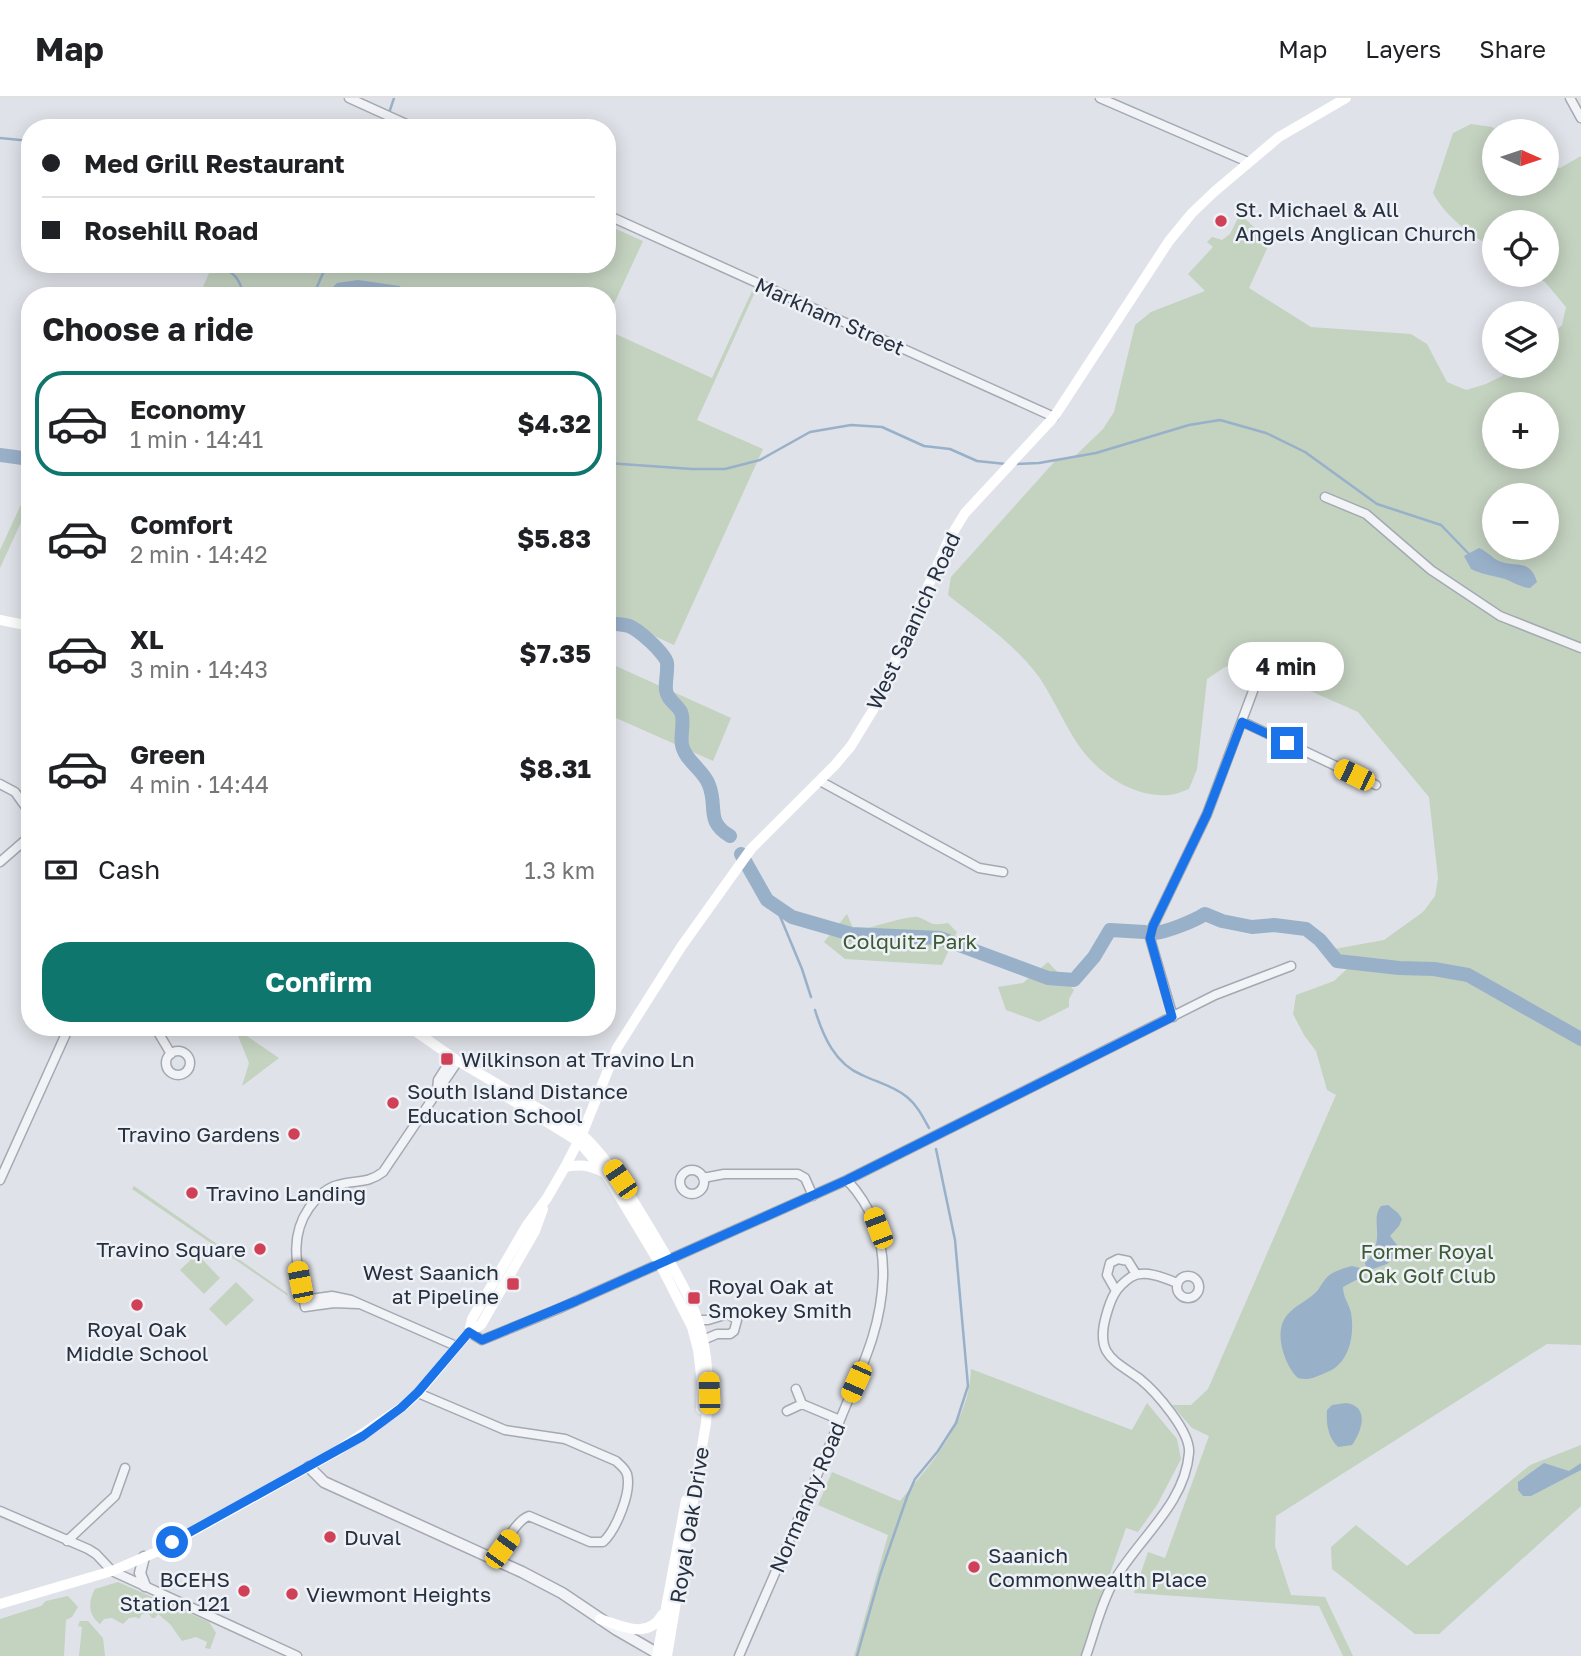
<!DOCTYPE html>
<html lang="en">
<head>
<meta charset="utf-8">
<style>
	:root { --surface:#fff; --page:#f2f2f2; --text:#202124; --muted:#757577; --line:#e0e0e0; --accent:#0f766e }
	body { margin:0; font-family:"Golos Text",sans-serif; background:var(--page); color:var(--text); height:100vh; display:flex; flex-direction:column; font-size:26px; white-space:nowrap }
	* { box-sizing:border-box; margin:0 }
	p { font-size:23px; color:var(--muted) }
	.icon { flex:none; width:38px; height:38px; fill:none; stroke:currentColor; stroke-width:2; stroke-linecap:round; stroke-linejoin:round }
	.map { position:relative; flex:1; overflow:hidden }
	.side { position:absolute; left:21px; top:189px; width:595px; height:749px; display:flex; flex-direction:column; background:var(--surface); border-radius:28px; box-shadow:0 4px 18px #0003 }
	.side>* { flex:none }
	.guide { position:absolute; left:21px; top:21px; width:595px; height:154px; border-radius:28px; box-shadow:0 4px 18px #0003; display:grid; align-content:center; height:154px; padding:0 21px; background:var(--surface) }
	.needle { width:46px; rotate:93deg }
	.controls { position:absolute; left:1482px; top:21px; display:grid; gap:14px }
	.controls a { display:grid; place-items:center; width:77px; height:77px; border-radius:50%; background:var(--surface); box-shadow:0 4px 18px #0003; font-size:35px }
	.end { position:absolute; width:32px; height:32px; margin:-16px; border:9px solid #1a73e8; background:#fff; box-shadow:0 0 0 4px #fff }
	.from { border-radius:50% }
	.bubble { position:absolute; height:49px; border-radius:24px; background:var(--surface); box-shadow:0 4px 18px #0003; font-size:23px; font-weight:700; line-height:49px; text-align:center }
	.car { position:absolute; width:21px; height:42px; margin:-21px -10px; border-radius:9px; box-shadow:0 0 5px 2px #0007; background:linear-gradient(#f5c518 24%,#345 0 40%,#f5c518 0 76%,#345 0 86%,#f5c518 0) }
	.guide b { display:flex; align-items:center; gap:24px; height:66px; font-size:26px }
	.guide b+b { border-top:2px solid var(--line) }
	.guide i { width:18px; height:18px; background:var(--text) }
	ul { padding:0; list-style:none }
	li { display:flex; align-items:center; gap:21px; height:105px; margin:0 14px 10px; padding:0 7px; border:4px solid transparent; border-radius:28px }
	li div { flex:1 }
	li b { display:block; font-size:26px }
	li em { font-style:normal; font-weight:700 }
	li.active { border-color:var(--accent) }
	li>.icon { width:63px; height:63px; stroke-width:1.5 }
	h2 { padding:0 21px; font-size:32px; line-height:84px }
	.pay { display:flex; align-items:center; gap:18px; height:77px; padding:0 21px; font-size:26px }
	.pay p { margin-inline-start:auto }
	.primary-button { display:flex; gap:14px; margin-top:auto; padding:14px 21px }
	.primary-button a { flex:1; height:80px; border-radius:28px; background:var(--accent); color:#fff; font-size:28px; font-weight:700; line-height:80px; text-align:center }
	header { display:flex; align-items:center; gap:42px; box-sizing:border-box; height:98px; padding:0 35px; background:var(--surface); border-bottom:2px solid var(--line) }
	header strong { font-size:33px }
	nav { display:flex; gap:38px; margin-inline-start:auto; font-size:24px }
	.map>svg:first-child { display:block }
	.green { fill:#c4d2c0; fill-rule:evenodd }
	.water { fill:#99b0c9 }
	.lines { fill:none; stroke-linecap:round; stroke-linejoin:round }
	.stream { stroke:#99b0c9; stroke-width:2.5 }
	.river { stroke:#99b0c9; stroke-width:14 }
	.minor-casing { stroke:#a4a9b2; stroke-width:11 }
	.tertiary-casing { stroke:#a4a9b2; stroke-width:13 }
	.minor { stroke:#f1f3f7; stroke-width:8 }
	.tertiary { stroke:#f1f3f7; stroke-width:10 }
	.secondary { stroke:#fff; stroke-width:10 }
	.route { stroke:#1a73e8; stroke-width:9 }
	.poi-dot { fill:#d04157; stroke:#eef1f6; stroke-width:2.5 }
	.labels { text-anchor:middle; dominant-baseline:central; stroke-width:5; stroke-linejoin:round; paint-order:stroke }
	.poi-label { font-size:21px; fill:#273040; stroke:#eef1f6; text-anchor:start }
	.street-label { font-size:21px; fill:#273040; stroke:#eef1f6 }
	.park-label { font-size:21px; fill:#3c5b34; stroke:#eef1f6 }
</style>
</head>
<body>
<header>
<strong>Map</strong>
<nav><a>Map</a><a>Layers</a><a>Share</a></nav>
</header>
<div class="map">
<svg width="1581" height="1558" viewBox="0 0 1581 1558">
	<rect width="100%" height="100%" fill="#dfe2e8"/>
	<!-- green -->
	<path class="green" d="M1471,26l21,3 5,4h-3v53h53v-18l13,2 21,-12v1189l-34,-1 -271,172 -1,30 16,49 34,2 28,59h-10l-24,-50 -185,-13 14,-41 17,6 44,-122 -17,-8 -20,-23h19l17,-16 128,-294 -9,-5 -11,-39 -12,-16 -11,-21 3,-19 38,-14 14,-13 -10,-4 -9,-14 55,-10 39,-28 12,-16 3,-18 -9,-81 -71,-85 -50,-22 -43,-22 -20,-6 -20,5 -18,12 -10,90 -8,20c-6,2 -14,6 -20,6 -35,3 -70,-21 -90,-49 -15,-22 -25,-47 -40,-69 -24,-33 -60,-57 -91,-82l3,-18 105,-117 19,-4 28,-27 11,-17 21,-87 16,-13 54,-21 -17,-17 25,-27 -6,-5 5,-5 10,3 8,-6 10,-20 30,28 -21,46 62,39 100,7 16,10 20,38 19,8 20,-6 16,-8 8,-10h37v-26l15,-15 4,-18 -21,-25 -14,-7h16v-53h-53v27c-24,-16 -46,-29 -61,-56l20,-60zM1494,306h53v53h-53zM1494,397h53v53h-53z
		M607,127l36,16 -36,78v-23h-408l14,-32h394z
		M752,193l3,1 -58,128 66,29 -89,196 -65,-30 -2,2v-287l105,48z
		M30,387v18l-30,65v-18z
		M607,564l124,56 -18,43 -106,-47z
		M847,816l8,19c8,-4 56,-18 63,-16 16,6 10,9 30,6l9,9 -15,33 -97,-6 -21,-17z
		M1048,864l26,28 -5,9v8l-30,15 -33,-12 -8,-23 25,-4z
		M235,930l44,30 -37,28 7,-23z
		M134,1088l153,107 1,3 -156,-107z
		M197,1156l23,24 -16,16 -24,-24z
		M236,1184l18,18 -28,26 -17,-17z
		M971,1271l161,61 15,-27 30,36 4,20 -24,46 -19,27 -12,-4 -45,128h-227l34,-121 -70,-30 14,-33 68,29c31,-37 70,-80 71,-132z
		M1581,1347v61l-142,128h-24l-83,-65 -1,-22 25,-22 51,41 123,-101z
		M118,1484l91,40 7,11 -6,16 -5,-1 2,-6 -11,-5 -14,4 -12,-17 -12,-10 -3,4h-3l-4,-5 -6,1 -3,5 -3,-2 -7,1 -6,6 -11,-6 -8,1 -4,5c-12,-9 -12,-23 -5,-35z
		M68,1498l10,11 -6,10 -6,3 -2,36h-64v-37l41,-13 5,-5z
		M80,1523h8l15,17 2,18h-26l3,-29 -4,-1z"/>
	<!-- water -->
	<path class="water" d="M358,182l42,6 2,9 -68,1 -3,-7 6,-6z
		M1479,450c8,3 13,10 20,13 16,7 31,-3 38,21l-7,6c-12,-1 -19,-8 -29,-10 -11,-3 -20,-4 -30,-9l-7,-13z
		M1388,1107l10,8 4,6 -3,7 -9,10 7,9v9l-10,10 -20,7 -2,-8c23,-24 4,-42 16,-57z
		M1352,1168l8,2 1,4 -3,7 -15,8c0,11 6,16 8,26 4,23 -2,52 -26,60 -10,4 -16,8 -27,5 -13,-12 -24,-44 -13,-60 6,-10 20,-16 29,-24 5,-4 6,-8 10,-13 6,-9 17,-12 28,-15z
		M1346,1305c24,3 16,28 6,42l-14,2c-10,-10 -12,-23 -11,-37l5,-5z
		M1544,1365l25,8 12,-8v7l-50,26h-8l-5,-6v-8z"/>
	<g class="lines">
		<!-- stream -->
		<path class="stream" d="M384,30l10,-30
			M0,40l30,3
			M220,166c14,10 21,15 23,32
			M313,198l14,-32
			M607,365l85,6h33l35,-9 50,-28 41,-7 31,2 42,19 26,3 27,12 29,3
			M1016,366l23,-1 57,-10 93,-28 31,-5 46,13 39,19 72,52 64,21 28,29
			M777,811l25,60 9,28
			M815,912c8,26 20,54 47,65 14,7 32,11 45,22 10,8 16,20 22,31
			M857,1558l23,-81 27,-78 8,-18 23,-28 18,-28 12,-37 -13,-146 -19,-91"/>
		<!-- river -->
		<path class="river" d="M0,357l30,4
			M607,525c7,1 15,1 22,3 9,3 37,28 38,37 1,9 -2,18 -1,27 1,10 11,14 15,22 4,10 -1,22 1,33 3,16 22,25 27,40 9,23 -4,36 21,51
			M741,756l26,46 25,17 59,17 89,4 108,40 26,2 20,-23 16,-27 35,2
			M1154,835c13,-1 40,-12 51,-19l17,7 30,6 22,-2 32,4 14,11 17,21 62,7 35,1 34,6 113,64"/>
		<defs>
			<path id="minor" d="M349,0l66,30
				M1100,0l148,64
				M1570,0l11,20
				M607,117l447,202
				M1325,399l41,17 65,56 69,46 81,32
				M1243,624l133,63
				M820,683l159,87 24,4
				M0,686l15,8 15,21
				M0,764l30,-26
				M1173,919l-23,-79 3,-12 54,-112 46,-123
				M155,929l16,27
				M166 965a12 12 0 1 1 24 0a12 12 0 1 1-24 0Z
				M437,992l1,-10 14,-22
				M680 1084a12 12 0 1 1 24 0a12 12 0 1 1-24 0Z
				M703,1080l21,-4h74l7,4 8,18
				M0,1082l69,-153
				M1177 1189a11 11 0 1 1 22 0a11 11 0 1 1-22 0Z
				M1115,1191l-8,-14 3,-12 8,-4 10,2 8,13
				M303,1202l29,-4 19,4 105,46
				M358,1206l-24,-1 -29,4c-6,-35 -18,-67 4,-99 7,-10 17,-20 29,-23 18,-6 28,0 45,-13l75,-111
				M698,1222h10l20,-6 9,6 -3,11 -4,3h-13l-14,6
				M469,1234l13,8 76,-31 289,-129 368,-185 76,-29
				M796,1291l6,15 38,16
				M418,1295l87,37 60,9 51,22c4,4 9,7 11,13 5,18 -11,56 -24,68h-13l-61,-26c-13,4 -26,31 -35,43
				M787,1313l15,-7
				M0,1413l88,38 8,5 16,17 185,85
				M67,1443l48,-45 10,-28
				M739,1558c34,-79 69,-157 101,-236 20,-50 41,-88 43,-143 1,-38 -10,-69 -36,-97
				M1086,1558c9,-25 15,-53 28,-75 24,-42 71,-77 75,-128 2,-21 -33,-61 -49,-74 -26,-19 -45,-24 -34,-63 5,-18 9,-28 25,-39 13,-8 34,1 46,6"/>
			<path id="tertiary" d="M309,1369l15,15 198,90 40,21 55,37 45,26
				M144,1459l-4,16 5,13"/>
		</defs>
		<!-- minor casing -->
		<use href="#minor" class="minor-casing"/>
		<!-- tertiary casing -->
		<use href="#tertiary" class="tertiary-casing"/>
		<!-- minor -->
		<use href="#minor" class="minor"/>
		<!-- tertiary -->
		<use href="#tertiary" class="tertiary"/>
		<!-- secondary -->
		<path class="secondary" d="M0,522l30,6
			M409,929l49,34 124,73c32,31 52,68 75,106 15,26 32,53 41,81 11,34 11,67 8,102l-39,233
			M494,991l85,53 25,29 56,93 32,63 6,23 4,33 -1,26
			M565,1069c15,-3 24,-2 38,5
			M469,1234l3,-13 55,-94 20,-27 18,-31 17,-33 35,-86 64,-101 70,-98 84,-84 16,-19 22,-36 76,-171 16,-26 89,-96 115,-176 23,-28 22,-21 65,-55 67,-39
			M0,1506l112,-33 42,-18 183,-102 64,-43 17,-15 51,-61 12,-7 54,-94 8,-22
			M600,1521c21,7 48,21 62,-4
			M657,1558l29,-156"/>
	</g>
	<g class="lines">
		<!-- route -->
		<path class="route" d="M172,1444l191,-106 38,-28 17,-16 51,-60 13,8 94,-39 271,-121 325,-163 -22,-79 3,-12 54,-112 35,-92 45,21"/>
	</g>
	<!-- markers -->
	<g class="poi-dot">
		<circle cx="1221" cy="123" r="7"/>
		<rect x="440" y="954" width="14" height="14" rx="3.5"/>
		<circle cx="393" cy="1005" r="7"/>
		<circle cx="294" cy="1036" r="7"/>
		<circle cx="192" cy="1095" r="7"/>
		<circle cx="260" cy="1151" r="7"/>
		<rect x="506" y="1179" width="14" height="14" rx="3.5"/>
		<rect x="687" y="1193" width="14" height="14" rx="3.5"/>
		<circle cx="137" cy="1207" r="7"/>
		<circle cx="330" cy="1439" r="7"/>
		<circle cx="974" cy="1469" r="7"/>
		<circle cx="244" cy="1493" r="7"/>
		<circle cx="292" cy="1496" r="7"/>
	</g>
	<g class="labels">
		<!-- poi labels -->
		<g class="poi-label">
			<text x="1235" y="111">St. Michael &amp; All<tspan x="1235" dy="24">Angels Anglican Church</tspan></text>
			<text x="461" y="961">Wilkinson at Travino Ln</text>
			<text x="407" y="993">South Island Distance<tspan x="407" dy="24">Education School</tspan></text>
			<text x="280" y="1036" text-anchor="end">Travino Gardens</text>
			<text x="206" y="1095">Travino Landing</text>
			<text x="246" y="1151" text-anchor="end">Travino Square</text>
			<text x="499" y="1174" text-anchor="end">West Saanich<tspan x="499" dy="24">at Pipeline</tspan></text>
			<text x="708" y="1188">Royal Oak at<tspan x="708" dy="24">Smokey Smith</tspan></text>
			<text x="137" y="1231" text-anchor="middle">Royal Oak<tspan x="137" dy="24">Middle School</tspan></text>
			<text x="344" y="1439">Duval</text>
			<text x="988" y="1457">Saanich<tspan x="988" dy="24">Commonwealth Place</tspan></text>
			<text x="230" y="1481" text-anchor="end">BCEHS<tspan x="230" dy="24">Station 121</tspan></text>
			<text x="306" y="1496">Viewmont Heights</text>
		</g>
		<!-- street labels -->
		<g class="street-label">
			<text transform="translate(830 218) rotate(24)">Markham Street</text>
			<text transform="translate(913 523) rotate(-65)">West Saanich Road</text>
			<text transform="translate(807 1399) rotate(-67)">Normandy Road</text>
			<text transform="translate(689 1427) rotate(-81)">Royal Oak Drive</text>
		</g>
		<!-- park labels -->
		<g class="park-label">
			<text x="910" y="843">Colquitz Park</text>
			<text x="1427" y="1153">Former Royal<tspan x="1427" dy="24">Oak Golf Club</tspan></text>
		</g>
	</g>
</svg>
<div class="controls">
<a><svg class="needle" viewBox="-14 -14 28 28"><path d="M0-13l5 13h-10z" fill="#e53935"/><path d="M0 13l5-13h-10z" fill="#757577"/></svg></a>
<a><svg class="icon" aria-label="locate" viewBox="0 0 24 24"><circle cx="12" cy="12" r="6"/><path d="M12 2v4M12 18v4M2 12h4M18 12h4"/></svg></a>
<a><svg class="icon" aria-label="layers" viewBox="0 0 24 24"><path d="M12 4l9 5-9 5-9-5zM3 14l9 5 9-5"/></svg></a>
<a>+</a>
<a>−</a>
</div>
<i class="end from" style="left:172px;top:1444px"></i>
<i class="end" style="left:1287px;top:645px"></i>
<div class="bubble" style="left:1228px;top:544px;width:116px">4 min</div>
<i class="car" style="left:1354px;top:677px;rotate:296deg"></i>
<i class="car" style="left:620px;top:1081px;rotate:326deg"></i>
<i class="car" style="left:878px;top:1130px;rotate:339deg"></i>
<i class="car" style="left:300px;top:1184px;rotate:349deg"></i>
<i class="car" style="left:856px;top:1284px;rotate:204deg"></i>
<i class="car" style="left:709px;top:1295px;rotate:358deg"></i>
<i class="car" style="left:502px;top:1451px;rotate:36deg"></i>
<div class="guide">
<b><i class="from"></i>Med Grill Restaurant</b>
<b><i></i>Rosehill Road</b>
</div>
<section class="side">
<h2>Choose a ride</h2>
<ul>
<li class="active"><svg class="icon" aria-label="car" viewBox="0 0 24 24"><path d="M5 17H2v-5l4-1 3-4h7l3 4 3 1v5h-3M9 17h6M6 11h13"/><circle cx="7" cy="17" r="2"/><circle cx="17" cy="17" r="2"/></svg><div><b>Economy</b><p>1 min · 14:41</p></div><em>$4.32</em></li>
<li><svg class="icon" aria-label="car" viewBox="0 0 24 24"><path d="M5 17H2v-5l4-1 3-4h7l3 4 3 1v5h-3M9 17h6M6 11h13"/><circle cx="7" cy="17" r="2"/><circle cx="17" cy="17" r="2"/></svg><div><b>Comfort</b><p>2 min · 14:42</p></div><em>$5.83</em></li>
<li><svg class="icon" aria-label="car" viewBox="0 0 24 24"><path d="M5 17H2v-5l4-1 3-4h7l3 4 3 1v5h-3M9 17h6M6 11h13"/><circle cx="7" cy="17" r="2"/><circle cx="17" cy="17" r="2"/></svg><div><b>XL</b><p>3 min · 14:43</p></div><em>$7.35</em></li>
<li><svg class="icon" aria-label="car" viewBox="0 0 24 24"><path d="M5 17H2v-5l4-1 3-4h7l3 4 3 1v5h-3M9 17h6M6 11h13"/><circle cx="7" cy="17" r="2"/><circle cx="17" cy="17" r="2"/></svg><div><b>Green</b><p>4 min · 14:44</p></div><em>$8.31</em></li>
</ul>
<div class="pay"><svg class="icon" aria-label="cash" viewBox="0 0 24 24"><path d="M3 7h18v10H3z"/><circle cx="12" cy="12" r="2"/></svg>Cash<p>1.3 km</p></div>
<div class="primary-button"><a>Confirm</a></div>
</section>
</div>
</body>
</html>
